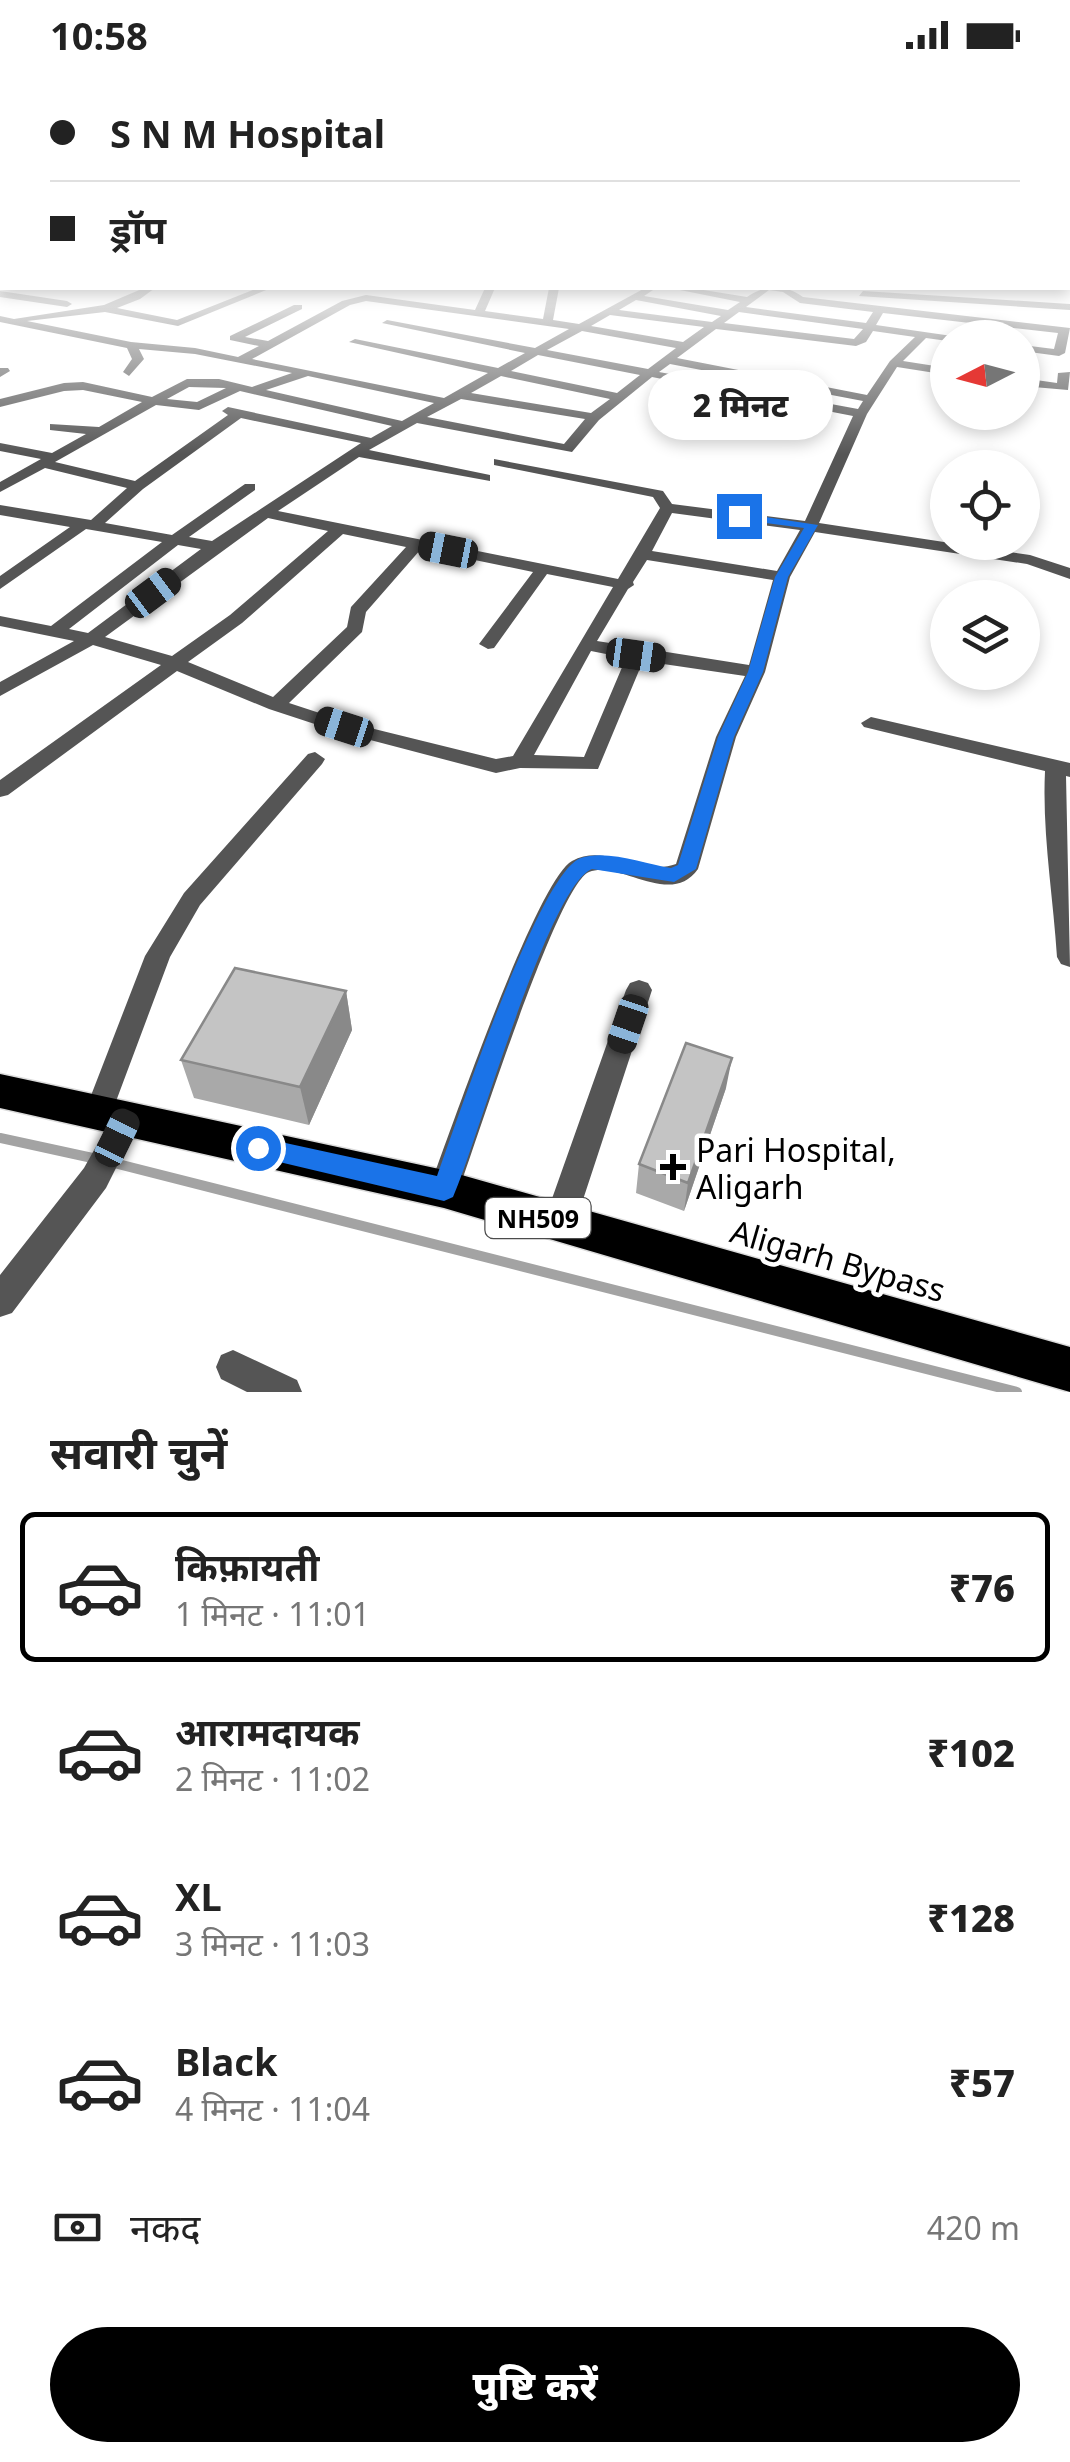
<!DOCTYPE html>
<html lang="hi">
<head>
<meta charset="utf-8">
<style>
	:root { --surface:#fff; --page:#f6f6f6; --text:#222; --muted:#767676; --line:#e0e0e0; --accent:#000 }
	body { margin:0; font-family:"Noto Sans","Noto Sans Devanagari",sans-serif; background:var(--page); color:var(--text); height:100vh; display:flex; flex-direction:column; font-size:38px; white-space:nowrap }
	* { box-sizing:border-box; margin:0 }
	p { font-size:32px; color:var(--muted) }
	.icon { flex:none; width:55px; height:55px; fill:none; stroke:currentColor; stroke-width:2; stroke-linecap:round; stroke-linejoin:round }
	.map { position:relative; height:1322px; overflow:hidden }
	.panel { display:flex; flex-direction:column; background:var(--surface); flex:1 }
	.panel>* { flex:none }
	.top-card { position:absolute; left:0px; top:0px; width:1070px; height:220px; box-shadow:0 5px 15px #0003; display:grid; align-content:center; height:220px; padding:0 50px; background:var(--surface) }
	.needle { width:65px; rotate:264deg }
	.buttons { position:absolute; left:930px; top:250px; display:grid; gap:20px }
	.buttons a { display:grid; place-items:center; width:110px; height:110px; border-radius:50%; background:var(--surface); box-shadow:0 5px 15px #0003; font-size:50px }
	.end { position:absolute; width:45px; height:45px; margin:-22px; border:12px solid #1a73e8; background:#fff; box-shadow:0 0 0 5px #fff }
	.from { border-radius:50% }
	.bubble { position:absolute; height:70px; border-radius:35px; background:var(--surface); box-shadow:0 5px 15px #0003; font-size:32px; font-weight:800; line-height:70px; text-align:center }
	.car { position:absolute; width:30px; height:60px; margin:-30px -15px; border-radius:12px; box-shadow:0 0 8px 2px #0007; background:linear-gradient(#222 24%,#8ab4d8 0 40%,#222 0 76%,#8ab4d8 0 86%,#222 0) }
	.top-card b { display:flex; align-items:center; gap:35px; height:95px; font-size:38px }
	.top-card b+b { border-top:2px solid var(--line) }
	.top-card i { width:25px; height:25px; background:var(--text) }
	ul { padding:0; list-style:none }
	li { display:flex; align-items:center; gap:30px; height:150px; margin:0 20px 15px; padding:0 30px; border:5px solid transparent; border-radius:15px }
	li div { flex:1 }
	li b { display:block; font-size:38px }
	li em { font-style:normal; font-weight:800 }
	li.selected { border-color:var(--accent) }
	li>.icon { width:90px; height:90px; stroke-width:1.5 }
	h2 { padding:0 50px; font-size:45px; line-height:120px }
	.pay { display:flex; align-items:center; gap:25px; height:110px; padding:0 50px; font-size:38px }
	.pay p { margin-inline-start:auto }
	.cta { display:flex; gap:20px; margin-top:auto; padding:20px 50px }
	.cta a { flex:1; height:115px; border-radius:60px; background:var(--accent); color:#fff; font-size:40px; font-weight:800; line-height:115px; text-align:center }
	.status { display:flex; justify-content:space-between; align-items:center; height:70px; padding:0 50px; background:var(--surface); direction:ltr }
	.status svg { height:28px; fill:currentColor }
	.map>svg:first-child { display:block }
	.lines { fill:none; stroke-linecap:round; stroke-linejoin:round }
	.stream { stroke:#a3a3a3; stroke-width:10 }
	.trunk-casing { stroke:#dbdbdb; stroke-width:3 }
	.minor { fill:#555; fill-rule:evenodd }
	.trunk { fill:#000; fill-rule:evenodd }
	.wall { fill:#a9a9a9 }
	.shaded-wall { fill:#898989 }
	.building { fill:#c4c4c4; stroke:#898989; stroke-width:2.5 }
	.route { fill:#1a73e8 }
	.poi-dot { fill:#000; stroke:#fff; stroke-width:4 }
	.labels { text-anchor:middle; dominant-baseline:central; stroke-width:9; stroke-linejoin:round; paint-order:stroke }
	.shield { fill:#fff; stroke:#4c4c4c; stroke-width:2.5 }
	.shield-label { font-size:25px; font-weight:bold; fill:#000 }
	.near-poi-label { font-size:32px; fill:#000; stroke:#fff; text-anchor:start }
	.near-street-label { font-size:32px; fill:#000; stroke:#fff }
</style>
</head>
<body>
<div class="status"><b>10:58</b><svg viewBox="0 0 49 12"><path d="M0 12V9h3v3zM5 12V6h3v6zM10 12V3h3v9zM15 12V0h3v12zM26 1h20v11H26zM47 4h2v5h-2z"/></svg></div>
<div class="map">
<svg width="1070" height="1322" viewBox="0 0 1070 1322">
	<rect width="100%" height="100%" fill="#fff"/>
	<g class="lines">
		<!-- stream -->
		<path class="stream" d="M0,1068l97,21
			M114,1093l903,229"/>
		<defs>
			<path id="trunk" d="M0,1004l444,96 626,177v45l-626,-184 -444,-100z"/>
		</defs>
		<!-- trunk casing -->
		<use href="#trunk" class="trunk-casing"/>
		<!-- minor -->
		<path class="minor" d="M144,218h11l-15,11 -23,9 60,12 81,-32h13l-93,38 -73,-14 -78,9 104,21 64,6 43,9 21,-11 -29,-6v-4l64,-31h8v4l-57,28 23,4 74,-40 24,-6 109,15 10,-22h10l-10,23 58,8 6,-31h10l-6,32 26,4 66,-36h11l-12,8 84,14 12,-8 -70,-14h21l56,9c19,-13 38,-13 56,0l267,31 -5,25 -6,3 -37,-5v-6l32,4 4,-16 -175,-20 -7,12 76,11 -4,5 -22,-3 -23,23 45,7v7l-51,-8 -30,47 -48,109 211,32 40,13v11l-43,-15 -212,-32 -25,45 -25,95 -29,65 -38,132c-27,39 -78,-9 -109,3 -31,12 -113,271 -130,317l-4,10 -11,4 -11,-4 -4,-10c20,-53 107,-308 143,-328 34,-19 70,16 104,3l40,-127 29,-61 -102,-15 -45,108 -78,-1 -24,5 -160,-42 -67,-22 -92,-38 -169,124 -8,2v-17l161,-115 -68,-20 -93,51v-14l74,-41 -74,-15v-10l51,10 111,-84 -76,-13 -86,60v-13l70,-49 -70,-12v-10l91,15 36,-32 -82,-20 -45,24v-10l41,-23 -41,-8v-8l52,10 34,-19 -36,-4v-6l49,3 43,-25 -59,-12 -19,1 -64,16v-8l64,-16 19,-1 69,15 35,-18h32l33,8 40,-14 -97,-19 -56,-5 5,10 -15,17 -6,-4 9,-13 -5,-11 -127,-26v-6l14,3 90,-14zM769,220l14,2 17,11 73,9 -7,11 -120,-16zM636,230l85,16 -9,6 -93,-12zM366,231l203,28 -34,19 -148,-28 -5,3 143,30 -27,15 -143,-29 -6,3 139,31 -44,25 -192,-39 98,-54zM739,242l124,17 -9,10 -130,-16zM610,245l94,12 -21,15 -92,-16zM716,259l140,17 10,-4 7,-11 42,6 -25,24 -23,34 -190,-37zM582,261l94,17 -28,21 -101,-19zM538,285l102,20 -23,18 -106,-22zM670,294l193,37 -5,8 -199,-37zM308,306l126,27 -32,18 -136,-31zM501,306l109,23 -19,14 -120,-20zM652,307l201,39 -48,105 -133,-17 -9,-13 -169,-32v6l5,1 154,31 7,11 -42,71 -340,-68 81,-54 131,24v-6l-121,-25 48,-27 155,29 27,-32zM189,317l37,1 -29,14 -30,-3zM240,321l152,35 -21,12 -143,-31 -6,4 6,4 -93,66 -80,-19 101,-57 43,5zM461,329l124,20 -21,25 -137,-27zM241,348l120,25 -149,98 -23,-4 66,-47v-6h-10l-73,51 -67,-12 38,-34zM672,443l128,17 -23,41 -125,-20zM268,448l60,13 -98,84 -58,41 -67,-19zM343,464l63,13 -55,60 -4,20 -74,70 -85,-35 54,-39zM178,475l23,4 -113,84 -19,-4zM421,479l112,23 -54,72 9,5 6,-1 53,-74 66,13 -100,169 -17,3 -146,-36 -61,-20 73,-71 4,-20zM647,490l126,20 -24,85 -152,-24 31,-52 6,-4 -1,-3zM591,581l35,7 -42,99 -50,-2z
			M0,221l67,10 5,3 -5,3 -67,-10z
			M863,221l207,13v6l-211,-14z
			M0,298h8l2,3 -10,6z
			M1070,302l-2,18 -46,-4v-8l35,5 1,-10z
			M871,647l199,46v14l-4,-1 4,191 -9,-3 -4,-7c-4,-62 -15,-124 -12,-186l-181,-44 -3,-4z
			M315,682l10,7 -3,5 -122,141 -30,52 -61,163 -10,4 -10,-4 -4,-9 60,-155 39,-63 124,-139z
			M639,910l9,3 4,7 -77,234 -5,11 -11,4 -11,-4 -5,-11 83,-234 4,-7z
			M127,1035l10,4 4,9 -35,70 -94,125 -12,4v-42l84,-107 33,-59z
			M233,1280l64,30 5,12h-55l-26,-13 -5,-12 5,-12z"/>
		<!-- trunk -->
		<use href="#trunk" class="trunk"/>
	</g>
	<!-- wall -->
	<path class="wall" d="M346,921l6,39 -43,95 -115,-27 -13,-38z
		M726,1018l-42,123 -48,-18 3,-29z"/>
	<!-- shaded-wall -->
	<path class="shaded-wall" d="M346,921l6,39 -43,95 -9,-38z
		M732,988l-6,30 -42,123 4,-28z"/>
	<!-- building -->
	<path class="building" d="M235,898l111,23 -46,96 -119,-27z
		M686,973l46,15 -44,125 -49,-19z"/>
	<!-- sky -->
	<linearGradient id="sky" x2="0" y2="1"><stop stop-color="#8cadcc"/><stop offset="0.52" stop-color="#fff"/><stop offset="1" stop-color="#fff" stop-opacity="0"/></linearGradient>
	<rect width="1070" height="385" fill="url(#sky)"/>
	<!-- route -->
	<path class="route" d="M739,443l79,12 -30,52 -25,95 -29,65 -38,132 -22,13 -82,-13c-44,18 -114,272 -139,328l-9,4 -194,-46 -3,-7 3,-8 8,-3 179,39c19,-51 102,-304 144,-318 25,-9 65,6 90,10l7,-3 40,-128 30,-65 27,-95 29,-49 -69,-9z"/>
	<!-- markers -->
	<path class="poi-dot" d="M668 1082h10v10h10v10h-10v10h-10v-10h-10v-10h10z"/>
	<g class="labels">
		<!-- shield labels -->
		<rect class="shield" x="485.5" y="1128" width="105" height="40" rx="8"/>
		<g class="shield-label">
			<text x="538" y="1148">NH509</text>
		</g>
		<!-- near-poi labels -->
		<g class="near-poi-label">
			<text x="696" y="1079">Pari Hospital,<tspan x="696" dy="37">Aligarh</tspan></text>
		</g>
		<!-- near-street labels -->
		<g class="near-street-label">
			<text transform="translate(838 1190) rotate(16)">Aligarh Bypass</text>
		</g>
	</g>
</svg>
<div class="buttons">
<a><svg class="needle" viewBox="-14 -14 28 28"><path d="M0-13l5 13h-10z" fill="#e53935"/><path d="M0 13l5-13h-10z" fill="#767676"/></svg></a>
<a><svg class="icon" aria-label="locate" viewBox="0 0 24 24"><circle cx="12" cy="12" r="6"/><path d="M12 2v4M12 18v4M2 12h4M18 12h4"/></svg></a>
<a><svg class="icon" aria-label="layers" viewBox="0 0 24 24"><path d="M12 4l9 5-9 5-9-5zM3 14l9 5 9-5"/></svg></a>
</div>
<i class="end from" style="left:258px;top:1078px"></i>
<i class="end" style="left:739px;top:446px"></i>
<div class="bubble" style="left:648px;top:300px;width:185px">2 मिनट</div>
<i class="car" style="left:448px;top:480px;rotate:281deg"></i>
<i class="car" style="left:153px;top:523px;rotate:53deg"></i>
<i class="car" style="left:636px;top:585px;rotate:98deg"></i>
<i class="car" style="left:344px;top:657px;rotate:288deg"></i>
<i class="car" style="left:628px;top:954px;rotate:199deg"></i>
<i class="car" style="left:117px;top:1068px;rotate:26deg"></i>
<div class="top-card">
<b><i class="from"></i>S N M Hospital</b>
<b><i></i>ड्रॉप</b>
</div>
</div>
<section class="panel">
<h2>सवारी चुनें</h2>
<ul>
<li class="selected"><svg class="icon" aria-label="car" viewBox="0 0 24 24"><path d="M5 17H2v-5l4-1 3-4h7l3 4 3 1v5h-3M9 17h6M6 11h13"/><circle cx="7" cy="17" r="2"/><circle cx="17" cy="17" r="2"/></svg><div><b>किफ़ायती</b><p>1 मिनट · 11:01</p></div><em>₹76</em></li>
<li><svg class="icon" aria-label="car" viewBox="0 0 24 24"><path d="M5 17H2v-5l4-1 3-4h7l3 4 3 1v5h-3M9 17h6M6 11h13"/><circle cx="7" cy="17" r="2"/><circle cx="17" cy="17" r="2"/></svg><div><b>आरामदायक</b><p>2 मिनट · 11:02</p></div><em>₹102</em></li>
<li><svg class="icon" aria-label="car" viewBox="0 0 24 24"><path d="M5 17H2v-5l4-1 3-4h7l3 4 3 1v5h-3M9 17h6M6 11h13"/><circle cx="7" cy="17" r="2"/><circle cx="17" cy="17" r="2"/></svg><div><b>XL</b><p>3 मिनट · 11:03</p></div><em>₹128</em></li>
<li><svg class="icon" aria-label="car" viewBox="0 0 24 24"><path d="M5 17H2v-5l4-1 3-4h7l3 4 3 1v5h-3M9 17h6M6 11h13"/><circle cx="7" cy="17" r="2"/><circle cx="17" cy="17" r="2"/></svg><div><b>Black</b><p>4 मिनट · 11:04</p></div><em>₹57</em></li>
</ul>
<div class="pay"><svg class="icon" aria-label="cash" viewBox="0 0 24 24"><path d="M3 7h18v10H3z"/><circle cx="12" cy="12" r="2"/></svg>नकद<p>420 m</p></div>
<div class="cta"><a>पुष्टि करें</a></div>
</section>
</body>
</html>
